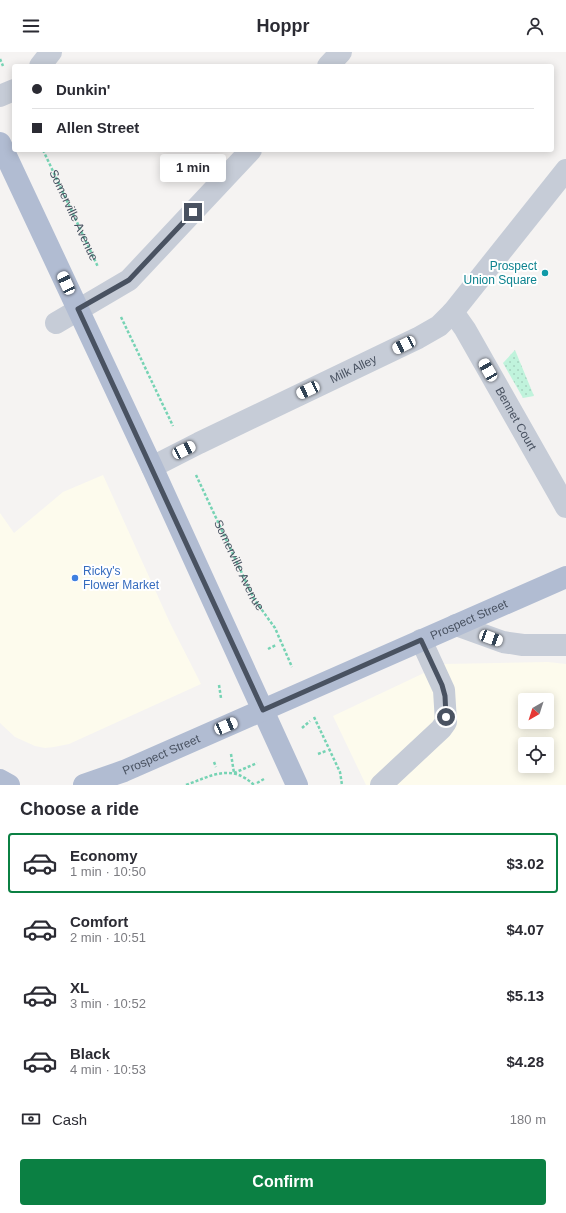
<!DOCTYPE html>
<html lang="en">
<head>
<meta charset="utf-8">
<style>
	:root { --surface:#fff; --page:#f2f2f3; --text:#2b2b33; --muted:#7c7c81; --line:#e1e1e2; --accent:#0b8043 }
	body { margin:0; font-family:Arial,sans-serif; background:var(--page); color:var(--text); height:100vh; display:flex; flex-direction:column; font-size:15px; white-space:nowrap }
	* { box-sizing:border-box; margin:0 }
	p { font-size:13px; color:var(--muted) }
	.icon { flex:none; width:22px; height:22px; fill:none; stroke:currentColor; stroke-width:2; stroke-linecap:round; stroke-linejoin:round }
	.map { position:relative; height:733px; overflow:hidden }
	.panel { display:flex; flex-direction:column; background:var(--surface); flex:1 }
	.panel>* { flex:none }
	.guide { position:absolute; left:12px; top:12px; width:542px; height:88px; border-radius:4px; box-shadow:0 2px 10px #0003; display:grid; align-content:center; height:88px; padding:0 20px; background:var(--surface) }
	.needle { width:26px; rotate:219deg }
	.controls { position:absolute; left:518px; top:641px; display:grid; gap:8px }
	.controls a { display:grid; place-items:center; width:36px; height:36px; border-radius:4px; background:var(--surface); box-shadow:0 2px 10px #0003; font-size:20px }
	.end { position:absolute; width:18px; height:18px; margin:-9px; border:5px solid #495261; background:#fff; box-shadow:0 0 0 2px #fff }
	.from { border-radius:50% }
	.bubble { position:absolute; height:28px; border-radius:4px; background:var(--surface); box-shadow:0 2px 10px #0003; font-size:13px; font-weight:700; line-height:28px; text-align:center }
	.car { position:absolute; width:12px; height:24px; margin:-12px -6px; border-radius:5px; box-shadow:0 0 3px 1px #0007; background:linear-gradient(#fff 24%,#345 0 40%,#fff 0 76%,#345 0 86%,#fff 0) }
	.guide b { display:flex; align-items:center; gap:14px; height:38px; font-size:15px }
	.guide b+b { border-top:1px solid var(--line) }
	.guide i { width:10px; height:10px; background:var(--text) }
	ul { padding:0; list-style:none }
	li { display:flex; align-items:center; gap:12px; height:60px; margin:0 8px 6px; padding:0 12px; border:2px solid transparent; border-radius:4px }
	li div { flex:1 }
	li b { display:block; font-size:15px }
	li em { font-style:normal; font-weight:700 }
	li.current { border-color:var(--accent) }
	li>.icon { width:36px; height:36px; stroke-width:1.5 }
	h2 { padding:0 20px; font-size:18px; line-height:48px }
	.pay { display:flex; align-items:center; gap:10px; height:44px; padding:0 20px; font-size:15px }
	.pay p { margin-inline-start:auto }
	.cta { display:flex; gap:8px; margin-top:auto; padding:8px 20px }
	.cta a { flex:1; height:46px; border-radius:4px; background:var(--accent); color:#fff; font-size:16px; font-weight:700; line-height:46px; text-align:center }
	header { display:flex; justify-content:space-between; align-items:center; height:52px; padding:0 20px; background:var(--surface); font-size:18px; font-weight:700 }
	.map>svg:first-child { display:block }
	.commercial { fill:#fdfbed; fill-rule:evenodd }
	.grass { fill:url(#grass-dots) }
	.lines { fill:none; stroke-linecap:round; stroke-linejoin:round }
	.path { stroke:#76d3b4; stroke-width:2.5; stroke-dasharray:3 2; stroke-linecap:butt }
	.minor { stroke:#c6ccd7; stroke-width:22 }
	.major { stroke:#b1bcd2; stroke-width:22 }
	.route { stroke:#495261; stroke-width:5 }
	.culture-dot { fill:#0f9aa8; stroke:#fff; stroke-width:1.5 }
	.shop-dot { fill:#3f7fe0; stroke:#fff; stroke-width:1.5 }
	.labels { text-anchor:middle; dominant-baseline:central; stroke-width:4; stroke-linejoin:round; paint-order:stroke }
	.street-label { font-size:12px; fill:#495261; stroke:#fff }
	.culture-label { font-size:12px; fill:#0d838f; stroke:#fff; text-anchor:end }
	.shop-label { font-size:12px; fill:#366cbe; stroke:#fff; text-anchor:start }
</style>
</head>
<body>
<header><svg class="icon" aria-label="menu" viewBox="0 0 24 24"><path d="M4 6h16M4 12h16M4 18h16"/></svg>Hoppr<svg class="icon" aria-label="person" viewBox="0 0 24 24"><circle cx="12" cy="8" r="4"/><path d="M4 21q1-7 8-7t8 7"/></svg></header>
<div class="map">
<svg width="566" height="733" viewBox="0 0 566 733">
	<defs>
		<pattern id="grass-dots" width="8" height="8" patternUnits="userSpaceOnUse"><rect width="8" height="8" fill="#c0f3dc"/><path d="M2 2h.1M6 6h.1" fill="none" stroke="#a6d2bf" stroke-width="1.8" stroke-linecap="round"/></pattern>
	</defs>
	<rect width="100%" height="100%" fill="#f5f3f2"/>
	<!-- commercial -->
	<path class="commercial" d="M103,423l67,148 31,61 -132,60 -15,3 -9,1 -10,-2 -20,-9 -15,-14v-210l14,20 49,-41z
		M548,610l18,2v121h-200l-33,-69 110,-52zM525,648h22v22h-22zM525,692h22v22h-22z"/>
	<!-- grass -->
	<path class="grass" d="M515,298l19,46 -11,2 -20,-35z"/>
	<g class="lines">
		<!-- path -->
		<g class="path">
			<path d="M0,7l3,7"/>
			<path id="s1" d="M43,98l55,117"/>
			<path d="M121,265l52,109"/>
			<path id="s2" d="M196,423l58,124 21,29 17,39"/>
			<path d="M268,597l8,-4"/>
			<path d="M219,633l2,13"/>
			<path d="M314,665l26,55 2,13"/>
			<path d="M302,676l8,-7"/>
			<path d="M231,702l3,19"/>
			<path d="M318,702l8,-3"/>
			<path d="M214,710l2,5"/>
			<path d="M234,721l23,-10"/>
			<path d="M257,731l7,-4"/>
			<path d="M186,733c25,-9 45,-22 68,0"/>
		</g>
		<!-- minor -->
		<g class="minor">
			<path d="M40,14l11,-14"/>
			<path d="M328,14l13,-14"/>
			<path d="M0,44l14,-6"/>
			<path id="s3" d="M453,260l12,17 101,178"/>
			<path d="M56,271l73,-43 122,-130"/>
			<path id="s4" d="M152,415l47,-24 219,-105 21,-12 14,-14 113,-142"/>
			<path d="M456,573l47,17 20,3h43"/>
			<path d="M381,733l60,-56 5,-7 -2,-32 -23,-50"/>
		</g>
		<!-- major -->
		<g class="major">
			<path d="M0,91l152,324 145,318"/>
			<path d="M0,728l9,5"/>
			<path id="s5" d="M84,733l40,-14 442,-194"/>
		</g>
	</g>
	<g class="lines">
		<!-- route -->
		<path class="route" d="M193,160l-64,68 -51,29 185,401 158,-70 21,45 3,11 1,21"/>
	</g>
	<!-- markers -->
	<circle class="culture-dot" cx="545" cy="221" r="4"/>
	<circle class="shop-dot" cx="75" cy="526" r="4"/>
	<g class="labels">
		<!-- street labels -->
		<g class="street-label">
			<text stroke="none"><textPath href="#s1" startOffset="72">Somerville Avenue</textPath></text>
			<text stroke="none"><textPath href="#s4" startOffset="224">Milk Alley</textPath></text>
			<text stroke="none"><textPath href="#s3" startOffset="124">Bennet Court</textPath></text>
			<text stroke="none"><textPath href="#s2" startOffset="100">Somerville Avenue</textPath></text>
			<text stroke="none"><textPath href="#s5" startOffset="419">Prospect Street</textPath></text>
			<text stroke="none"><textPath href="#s5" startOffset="83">Prospect Street</textPath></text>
		</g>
		<!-- culture labels -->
		<g class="culture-label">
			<text x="537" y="214">Prospect<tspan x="537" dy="14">Union Square</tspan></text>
		</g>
		<!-- shop labels -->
		<g class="shop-label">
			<text x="83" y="519">Ricky's<tspan x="83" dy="14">Flower Market</tspan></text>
		</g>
	</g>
</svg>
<div class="controls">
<a><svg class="needle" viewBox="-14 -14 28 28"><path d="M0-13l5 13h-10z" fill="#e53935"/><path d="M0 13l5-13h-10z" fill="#7c7c81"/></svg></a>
<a><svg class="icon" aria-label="locate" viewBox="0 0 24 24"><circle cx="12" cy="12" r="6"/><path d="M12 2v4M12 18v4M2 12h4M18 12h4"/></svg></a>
</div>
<i class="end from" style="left:446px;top:665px"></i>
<i class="end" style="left:193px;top:160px"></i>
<div class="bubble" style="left:160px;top:102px;width:66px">1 min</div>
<i class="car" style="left:66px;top:231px;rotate:335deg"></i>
<i class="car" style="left:404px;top:293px;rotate:244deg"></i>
<i class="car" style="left:488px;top:318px;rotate:330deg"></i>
<i class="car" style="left:308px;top:338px;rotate:245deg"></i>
<i class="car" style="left:184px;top:398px;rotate:63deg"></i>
<i class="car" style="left:491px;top:586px;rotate:110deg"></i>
<i class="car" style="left:226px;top:674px;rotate:67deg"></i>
<div class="guide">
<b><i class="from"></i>Dunkin'</b>
<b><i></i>Allen Street</b>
</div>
</div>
<section class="panel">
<h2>Choose a ride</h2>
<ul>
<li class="current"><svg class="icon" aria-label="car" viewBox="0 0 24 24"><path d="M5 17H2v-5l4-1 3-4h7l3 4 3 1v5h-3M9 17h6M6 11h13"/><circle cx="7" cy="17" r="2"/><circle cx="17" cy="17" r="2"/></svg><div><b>Economy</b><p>1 min · 10:50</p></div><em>$3.02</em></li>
<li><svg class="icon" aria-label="car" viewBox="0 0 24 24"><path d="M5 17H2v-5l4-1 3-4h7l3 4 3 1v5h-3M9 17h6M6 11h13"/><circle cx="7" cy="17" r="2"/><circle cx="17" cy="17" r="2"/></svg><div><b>Comfort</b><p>2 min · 10:51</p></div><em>$4.07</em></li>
<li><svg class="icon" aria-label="car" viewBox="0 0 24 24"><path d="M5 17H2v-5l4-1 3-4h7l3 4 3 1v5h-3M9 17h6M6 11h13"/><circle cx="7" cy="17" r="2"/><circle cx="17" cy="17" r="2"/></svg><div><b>XL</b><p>3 min · 10:52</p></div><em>$5.13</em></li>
<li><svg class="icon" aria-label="car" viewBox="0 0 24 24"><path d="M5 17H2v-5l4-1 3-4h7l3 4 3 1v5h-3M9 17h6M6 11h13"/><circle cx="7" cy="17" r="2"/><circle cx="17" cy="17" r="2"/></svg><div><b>Black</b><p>4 min · 10:53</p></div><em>$4.28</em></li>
</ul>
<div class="pay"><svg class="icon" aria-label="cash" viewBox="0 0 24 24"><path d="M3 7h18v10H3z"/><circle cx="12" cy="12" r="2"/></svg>Cash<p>180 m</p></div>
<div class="cta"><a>Confirm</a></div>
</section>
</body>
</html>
